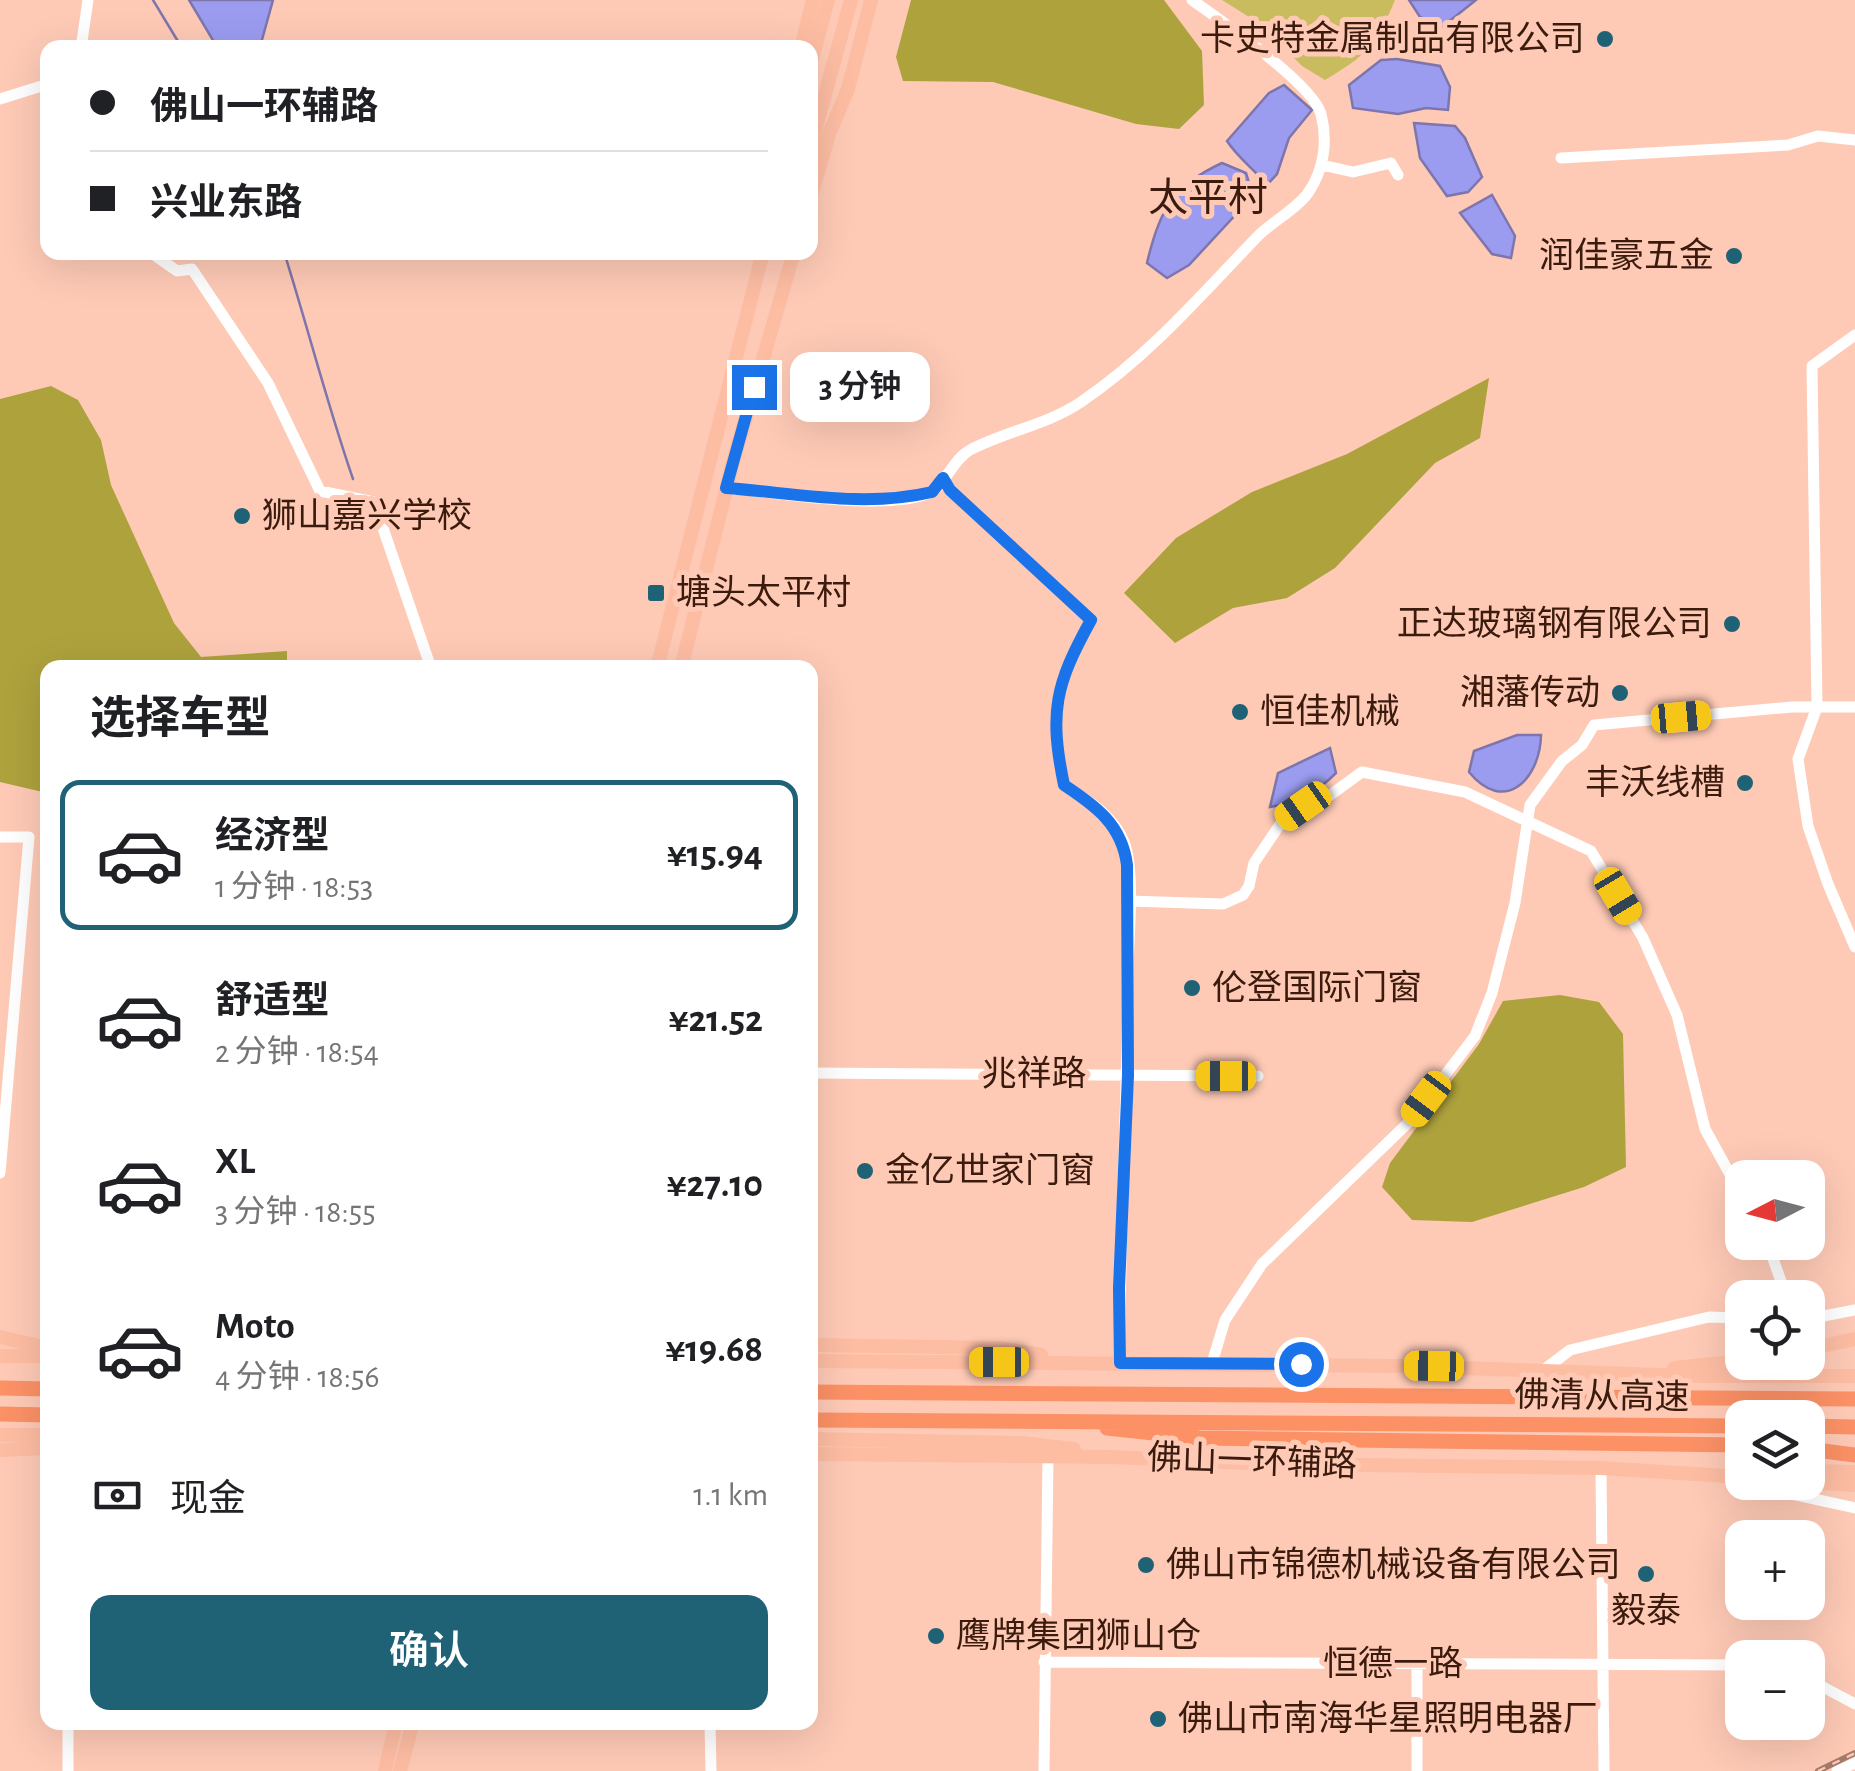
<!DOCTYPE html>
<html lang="zh">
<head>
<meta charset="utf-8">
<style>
	:root { --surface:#fff; --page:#f2f2f2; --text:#202124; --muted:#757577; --line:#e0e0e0; --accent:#1f6175 }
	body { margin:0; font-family:"Alegreya Sans","Noto Sans SC",sans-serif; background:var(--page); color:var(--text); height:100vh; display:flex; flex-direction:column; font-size:38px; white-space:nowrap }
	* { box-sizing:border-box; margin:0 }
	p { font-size:32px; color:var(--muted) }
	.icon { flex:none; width:55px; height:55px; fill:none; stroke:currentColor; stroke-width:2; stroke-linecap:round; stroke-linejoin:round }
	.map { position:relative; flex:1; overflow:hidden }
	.side { position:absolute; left:40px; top:660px; width:778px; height:1070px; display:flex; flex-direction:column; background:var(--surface); border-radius:20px; box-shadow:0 10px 40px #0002 }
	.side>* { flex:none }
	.hud { position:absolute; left:40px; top:40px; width:778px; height:220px; border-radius:20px; box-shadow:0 10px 40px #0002; display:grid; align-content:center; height:220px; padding:0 50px; background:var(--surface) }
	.needle { width:65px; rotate:264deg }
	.controls { position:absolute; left:1725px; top:1160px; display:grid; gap:20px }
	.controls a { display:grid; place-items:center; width:100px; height:100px; border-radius:20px; background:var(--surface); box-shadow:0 10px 40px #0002; font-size:50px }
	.end { position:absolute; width:45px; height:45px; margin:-22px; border:12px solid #1a73e8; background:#fff; box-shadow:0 0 0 5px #fff }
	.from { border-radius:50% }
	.bubble { position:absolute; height:70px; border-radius:20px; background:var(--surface); box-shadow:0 10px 40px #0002; font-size:32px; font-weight:600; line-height:70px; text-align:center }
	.car { position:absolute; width:30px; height:60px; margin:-30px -15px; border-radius:12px; box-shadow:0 0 8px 2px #0007; background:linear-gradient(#f5c518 24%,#345 0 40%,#f5c518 0 76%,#345 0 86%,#f5c518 0) }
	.hud b { display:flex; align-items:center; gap:35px; height:95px; font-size:38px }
	.hud b+b { border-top:2px solid var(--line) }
	.hud i { width:25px; height:25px; background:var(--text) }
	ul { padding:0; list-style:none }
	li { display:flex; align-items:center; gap:30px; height:150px; margin:0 20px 15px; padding:0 30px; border:5px solid transparent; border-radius:20px }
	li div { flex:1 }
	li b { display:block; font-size:38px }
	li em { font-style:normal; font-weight:600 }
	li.active { border-color:var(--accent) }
	li>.icon { width:90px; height:90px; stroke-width:1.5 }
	h2 { padding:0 50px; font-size:45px; line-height:120px }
	.pay { display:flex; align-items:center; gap:25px; height:110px; padding:0 50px; font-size:38px }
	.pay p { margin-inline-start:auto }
	.cta { display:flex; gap:20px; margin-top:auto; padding:20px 50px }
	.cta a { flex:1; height:115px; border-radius:20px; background:var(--accent); color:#fff; font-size:40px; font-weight:600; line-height:115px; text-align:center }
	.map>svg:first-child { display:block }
	.green { fill:#c8bc5e }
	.forest { fill:#aea23d }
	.water { fill:#9b9cf0; stroke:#7e75ac; stroke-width:2.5 }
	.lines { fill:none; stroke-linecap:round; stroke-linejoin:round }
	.stream { stroke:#7e75ac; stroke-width:2.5 }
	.minor { stroke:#fff; stroke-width:11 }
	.major { stroke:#fdbda3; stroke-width:14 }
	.highway { stroke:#fc9166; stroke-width:15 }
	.rail-casing { stroke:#a47a69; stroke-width:6 }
	.rail { stroke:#fecab6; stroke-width:2.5; stroke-dasharray:8; stroke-linecap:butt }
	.route { stroke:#1a73e8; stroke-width:12 }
	.poi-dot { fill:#1f6175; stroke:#fecab6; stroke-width:4 }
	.labels { text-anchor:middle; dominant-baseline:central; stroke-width:10; stroke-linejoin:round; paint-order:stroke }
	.poi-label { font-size:35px; fill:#3b1b0e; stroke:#fecab6; text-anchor:start }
	.street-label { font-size:35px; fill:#3b1b0e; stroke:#fecab6 }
	.quarter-label { font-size:40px; fill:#3b1b0e; stroke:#fecab6 }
</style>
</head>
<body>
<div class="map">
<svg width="1855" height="1771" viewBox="0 0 1855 1771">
	<rect width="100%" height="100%" fill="#fecab6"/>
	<!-- green -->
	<path class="green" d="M1222,0h173c-19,46 -28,55 -70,80l-23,-14 -40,-41z"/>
	<!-- forest -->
	<path class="forest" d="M911,0h253l38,51 2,54 -25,24 -43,-5 -143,-42 -90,-1 -7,-24z
		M1489,378l-9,60 -45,25 -100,105 -48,30 -54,10 -58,35 -51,-50 52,-55 76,-46 95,-38z
		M51,386l27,14 23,40 10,45 63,138 27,34 86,-6v16l-239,1 -1,125 -47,-11v-383z
		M1560,995l39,7 24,32 3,133 -42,20 -112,35 -60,-2 -30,-33 8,-24 89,-119 24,-43z"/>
	<!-- water -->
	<path class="water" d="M189,0h84l-13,47h-43z
		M1409,0h67l-34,27 -22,-10z
		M1397,59l43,7 10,21 -2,23 -22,-2 -28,6 -45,-6 -4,-23 32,-25z
		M1284,85l28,25 -23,28 -12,36 -10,11c-13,-16 -29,-27 -40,-44l42,-48z
		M1414,123l41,3 10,12 17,39 -14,15 -21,4 -27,-38z
		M1222,163l24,10 7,23 -64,69 -22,13 -20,-15c12,-52 25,-77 75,-100z
		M1492,195l23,41 -4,22 -19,-4 -32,-41z
		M1517,735h24c-1,45 -37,80 -72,37l5,-21z
		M1330,748l6,25c-19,19 -39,30 -66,34l8,-34z"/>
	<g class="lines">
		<!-- stream -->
		<path class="stream" d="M153,0l29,48
			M284,252c24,76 43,152 69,227"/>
		<!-- minor -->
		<path class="minor" d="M81,48l7,-48
			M0,99l48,-15
			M1561,158l227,-13 30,-9 37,4
			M1322,165l31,7 38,-9 7,12
			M150,252l27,19 15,-2 76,114 52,108 54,11 57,166
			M1855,335l-43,31 5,341 -19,52 10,67 20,58 27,63
			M943,477l7,13 141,130c-36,64 -42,92 -27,165 23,15 49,30 60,57 11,27 5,92 4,123 0,132 -9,265 -8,398
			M726,488c50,4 159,24 203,5 16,-7 24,-34 41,-43 36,-19 77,-25 111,-48 67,-45 120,-107 176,-165 14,-15 39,-27 51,-44 16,-23 20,-52 13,-79 -8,-30 -101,-94 -129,-114
			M0,837h29l-29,336
			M1129,901l94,3 20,-9 6,-9 5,-23 29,-43 20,-14 26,-10 33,-24 103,20 126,59 52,87 34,77 28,114 37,67
			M810,1073l448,3
			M1767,1242l20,56
			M1808,1319l47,-9
			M1212,1363l13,-43 37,-56 148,-143 65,-85 17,-43 23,-90 15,-98 32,-44 20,-16 12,-20 198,-18h63
			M1545,1369l25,-19 139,-33 33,1
			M1601,1468l3,303
			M1761,1482l3,6 91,20
			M1044,1662l698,3
			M1808,1679l47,25
			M68,1722v49
			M710,1722l1,49
			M1044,1771l4,-314
			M1417,1771v-107
			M1837,1771l18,-8"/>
		<!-- major -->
		<path class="major" d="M801,48l12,-48
			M810,67l18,-67
			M810,149l41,-149
			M810,199l19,-65 19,-45 23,-89
			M657,668l106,-416
			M681,668l54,-213 59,-203
			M0,1337l48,11
			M810,1345l190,3 41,7
			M1808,1349l47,-10
			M0,1356h48
			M810,1361l595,5 286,10h164
			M1674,1368l68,-7
			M0,1435h48
			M810,1439l212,4 52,6
			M0,1450l48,-2
			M810,1454l301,3 163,7 327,4 141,9
			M1808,1471l47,1
			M1808,1482l47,3
			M385,1771l11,-49
			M400,1771l13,-49"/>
		<!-- highway -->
		<path class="highway" d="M0,1388l48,1
			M810,1392l1045,7
			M0,1414l48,1
			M810,1420l932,6
			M1808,1426l47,1
			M1107,1428l93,10 542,7
			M1808,1449l47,6"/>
		<defs>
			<path id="rail" d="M1818,1771l37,-18"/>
		</defs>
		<!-- rail casing -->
		<use href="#rail" class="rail-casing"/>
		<!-- rail -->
		<use href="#rail" class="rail"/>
	</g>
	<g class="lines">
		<!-- route -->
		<path class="route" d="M754,387l-28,101c69,5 138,20 206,4l11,-14 7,12 141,130c-36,65 -42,92 -27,165 32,21 58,40 63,80l1,210 -9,213 1,75 181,1"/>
	</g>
	<!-- markers -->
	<g class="poi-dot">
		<circle cx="1605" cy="39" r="10"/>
		<circle cx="1734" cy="256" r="10"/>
		<circle cx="242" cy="516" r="10"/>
		<rect x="646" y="583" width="20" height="20" rx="5"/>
		<circle cx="1732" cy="624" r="10"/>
		<circle cx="1620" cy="693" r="10"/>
		<circle cx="1240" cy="712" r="10"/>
		<circle cx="1745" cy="783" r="10"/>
		<circle cx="1192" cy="988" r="10"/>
		<circle cx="865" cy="1171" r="10"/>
		<circle cx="1146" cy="1565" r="10"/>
		<circle cx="1646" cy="1574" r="10"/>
		<circle cx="936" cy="1636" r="10"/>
		<circle cx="1158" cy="1719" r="10"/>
	</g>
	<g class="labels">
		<!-- poi labels -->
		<g class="poi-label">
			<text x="1585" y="39" text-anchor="end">卡史特金属制品有限公司</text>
			<text x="1714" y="256" text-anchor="end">润佳豪五金</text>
			<text x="262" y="516">狮山嘉兴学校</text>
			<text x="676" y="593">塘头太平村</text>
			<text x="1712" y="624" text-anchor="end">正达玻璃钢有限公司</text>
			<text x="1600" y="693" text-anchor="end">湘藩传动</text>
			<text x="1260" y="712">恒佳机械</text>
			<text x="1725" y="783" text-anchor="end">丰沃线槽</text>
			<text x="1212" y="988">伦登国际门窗</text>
			<text x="885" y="1171">金亿世家门窗</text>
			<text x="1166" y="1565">佛山市锦德机械设备有限公司</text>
			<text x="1646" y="1611" text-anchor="middle">毅泰</text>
			<text x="956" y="1636">鹰牌集团狮山仓</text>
			<text x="1178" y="1719">佛山市南海华星照明电器厂</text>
		</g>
		<!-- street labels -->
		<g class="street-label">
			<text x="1034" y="1074">兆祥路</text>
			<text transform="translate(1602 1397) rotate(1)">佛清从高速</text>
			<text transform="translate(1252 1462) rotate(2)">佛山一环辅路</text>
			<text x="1393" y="1664">恒德一路</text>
		</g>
		<!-- quarter labels -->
		<g class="quarter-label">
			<text x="1208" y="199">太平村</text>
		</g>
	</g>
</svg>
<div class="controls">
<a><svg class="needle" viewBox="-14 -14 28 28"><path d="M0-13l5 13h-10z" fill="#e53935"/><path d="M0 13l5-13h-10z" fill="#757577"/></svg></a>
<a><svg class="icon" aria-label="locate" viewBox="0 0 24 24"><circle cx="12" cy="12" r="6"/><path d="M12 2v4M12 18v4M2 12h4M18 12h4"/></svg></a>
<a><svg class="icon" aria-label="layers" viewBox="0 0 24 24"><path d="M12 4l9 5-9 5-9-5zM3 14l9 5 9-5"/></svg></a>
<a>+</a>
<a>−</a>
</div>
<i class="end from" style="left:1301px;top:1364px"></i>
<i class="end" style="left:754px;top:387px"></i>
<div class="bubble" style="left:790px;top:352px;width:140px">3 分钟</div>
<i class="car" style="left:1681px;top:717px;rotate:85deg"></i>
<i class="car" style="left:1303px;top:806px;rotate:235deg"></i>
<i class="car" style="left:1618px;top:896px;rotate:149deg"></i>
<i class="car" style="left:1226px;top:1076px;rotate:270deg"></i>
<i class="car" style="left:1426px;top:1099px;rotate:217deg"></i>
<i class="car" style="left:999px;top:1362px;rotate:270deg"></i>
<i class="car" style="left:1434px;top:1366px;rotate:271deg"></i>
<div class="hud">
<b><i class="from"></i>佛山一环辅路</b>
<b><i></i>兴业东路</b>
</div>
<section class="side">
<h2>选择车型</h2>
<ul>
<li class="active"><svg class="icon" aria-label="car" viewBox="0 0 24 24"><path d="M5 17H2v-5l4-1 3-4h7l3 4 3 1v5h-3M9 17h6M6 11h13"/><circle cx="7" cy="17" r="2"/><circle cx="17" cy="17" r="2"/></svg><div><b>经济型</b><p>1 分钟 · 18:53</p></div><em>¥15.94</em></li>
<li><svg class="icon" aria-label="car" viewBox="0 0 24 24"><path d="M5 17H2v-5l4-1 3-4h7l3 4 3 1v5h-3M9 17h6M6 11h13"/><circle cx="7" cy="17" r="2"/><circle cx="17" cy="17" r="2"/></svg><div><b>舒适型</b><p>2 分钟 · 18:54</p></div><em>¥21.52</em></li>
<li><svg class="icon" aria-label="car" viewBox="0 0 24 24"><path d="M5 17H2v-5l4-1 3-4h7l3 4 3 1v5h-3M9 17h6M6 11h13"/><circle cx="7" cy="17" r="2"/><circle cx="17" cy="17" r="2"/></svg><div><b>XL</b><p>3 分钟 · 18:55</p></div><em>¥27.10</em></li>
<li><svg class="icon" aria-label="car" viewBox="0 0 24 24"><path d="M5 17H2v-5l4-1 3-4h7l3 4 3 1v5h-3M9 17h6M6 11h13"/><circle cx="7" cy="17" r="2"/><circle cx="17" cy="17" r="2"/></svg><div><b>Moto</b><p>4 分钟 · 18:56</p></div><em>¥19.68</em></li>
</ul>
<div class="pay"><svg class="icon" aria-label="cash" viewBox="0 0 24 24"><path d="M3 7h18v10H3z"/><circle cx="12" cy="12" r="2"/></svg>现金<p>1.1 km</p></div>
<div class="cta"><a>确认</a></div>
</section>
</div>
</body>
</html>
